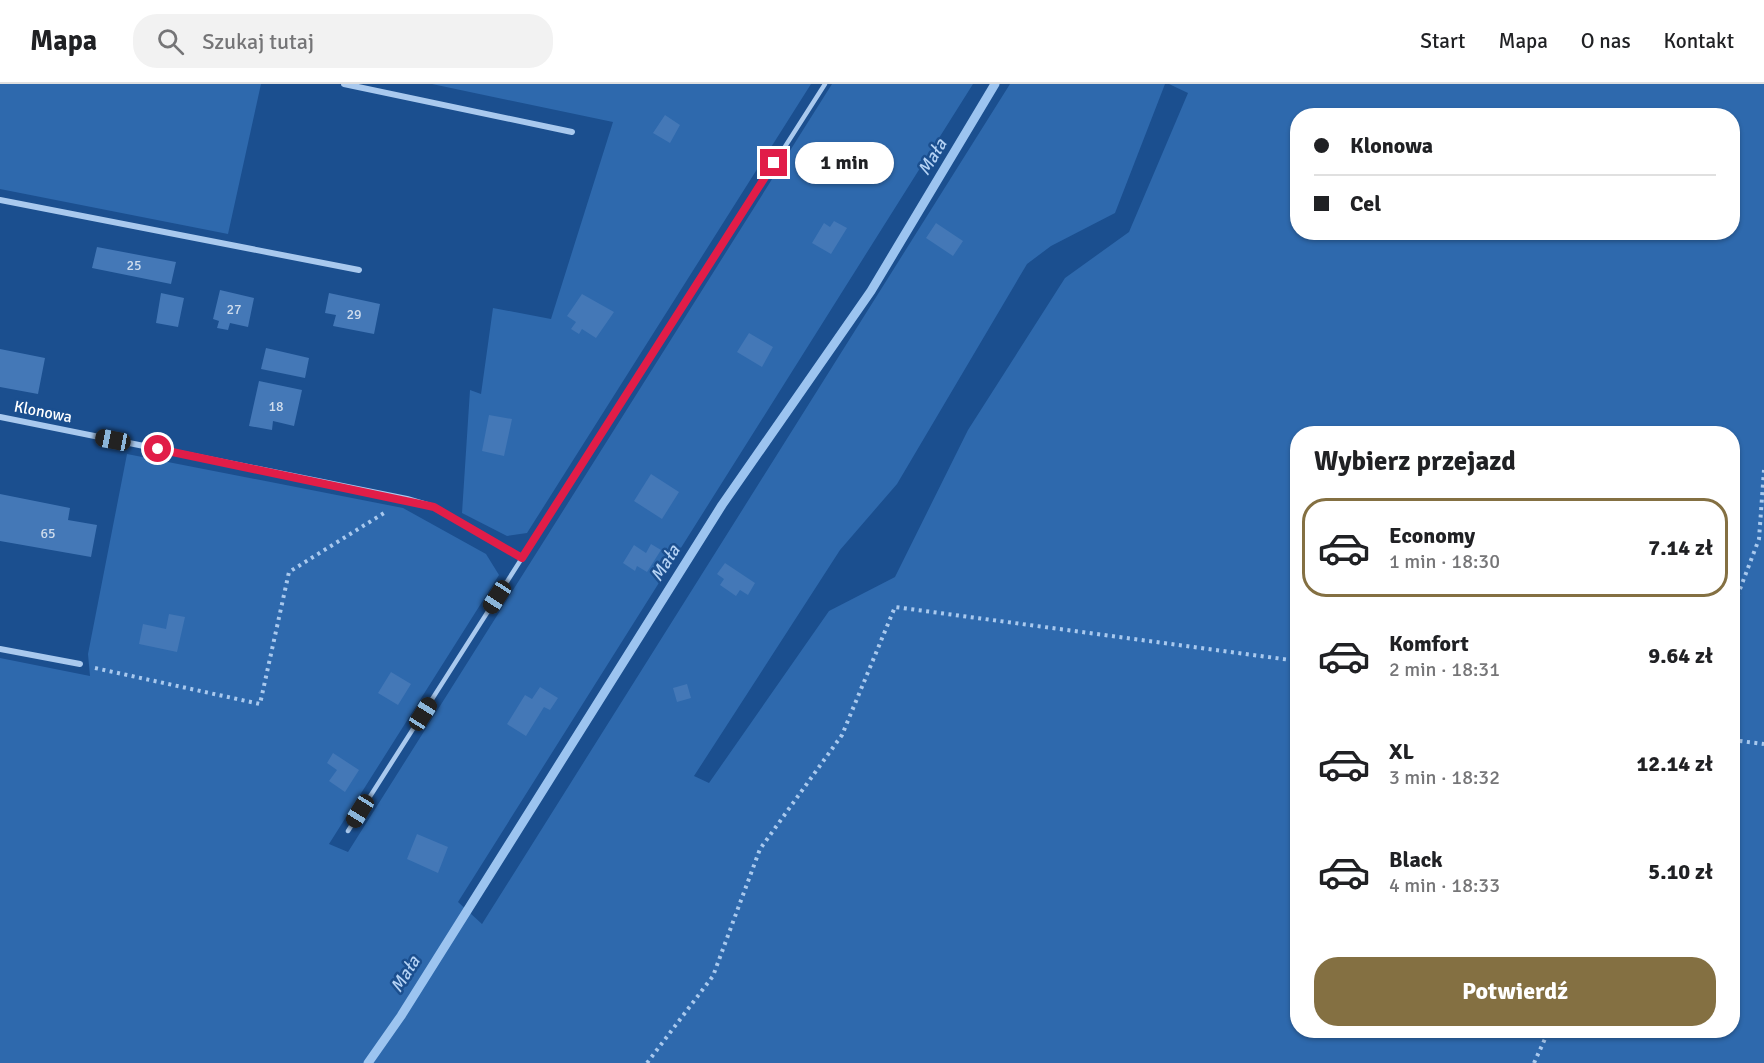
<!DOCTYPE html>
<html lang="pl">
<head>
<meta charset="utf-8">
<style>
	:root { --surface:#fff; --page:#f2f2f2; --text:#202124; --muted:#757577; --line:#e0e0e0; --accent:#847042 }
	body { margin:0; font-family:Signika,sans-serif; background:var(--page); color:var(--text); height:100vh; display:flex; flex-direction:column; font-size:22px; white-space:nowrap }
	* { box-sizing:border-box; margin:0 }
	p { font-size:20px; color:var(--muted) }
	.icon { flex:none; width:33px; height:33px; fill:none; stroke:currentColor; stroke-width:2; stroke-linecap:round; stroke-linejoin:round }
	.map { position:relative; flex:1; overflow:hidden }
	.sheet { position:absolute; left:1290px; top:342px; width:450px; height:612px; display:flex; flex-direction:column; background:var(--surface); border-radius:24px; box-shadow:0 2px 4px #0004 }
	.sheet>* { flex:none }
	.top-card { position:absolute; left:1290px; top:24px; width:450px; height:132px; border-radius:24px; box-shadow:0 2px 4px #0004; display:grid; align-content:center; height:132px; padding:0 24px; background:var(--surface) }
	.end { position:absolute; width:27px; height:27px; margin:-14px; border:8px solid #e11d48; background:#fff; box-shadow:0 0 0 3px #fff }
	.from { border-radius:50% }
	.bubble { position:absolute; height:42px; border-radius:21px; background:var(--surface); box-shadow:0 2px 4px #0004; font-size:20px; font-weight:800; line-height:42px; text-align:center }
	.car { position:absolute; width:18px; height:36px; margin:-18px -9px; border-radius:8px; box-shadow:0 0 4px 2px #0007; background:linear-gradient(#222 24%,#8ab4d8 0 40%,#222 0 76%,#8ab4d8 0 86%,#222 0) }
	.top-card b { display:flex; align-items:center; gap:21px; height:57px; font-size:22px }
	.top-card b+b { border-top:2px solid var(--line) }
	.top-card i { width:15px; height:15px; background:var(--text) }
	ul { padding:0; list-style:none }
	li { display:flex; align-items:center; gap:18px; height:99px; margin:0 12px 9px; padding:0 12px; border:3px solid transparent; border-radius:24px }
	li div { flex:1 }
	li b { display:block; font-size:22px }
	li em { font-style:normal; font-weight:800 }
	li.selected { border-color:var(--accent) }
	li>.icon { width:54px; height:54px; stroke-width:1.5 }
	h2 { padding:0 24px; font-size:27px; line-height:72px }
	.primary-button { display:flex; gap:12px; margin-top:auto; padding:12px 24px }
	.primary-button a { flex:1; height:69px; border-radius:24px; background:var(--accent); color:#fff; font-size:24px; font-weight:800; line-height:69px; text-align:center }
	header { display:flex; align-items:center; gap:36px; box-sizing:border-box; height:84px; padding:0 30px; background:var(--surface); border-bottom:2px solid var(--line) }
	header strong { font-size:28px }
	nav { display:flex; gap:33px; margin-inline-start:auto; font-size:21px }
	.search { width:420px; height:54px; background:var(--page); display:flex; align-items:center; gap:15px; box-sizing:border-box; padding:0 21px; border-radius:24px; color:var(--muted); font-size:22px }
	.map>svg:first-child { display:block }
	.green { fill:#2e69ad; fill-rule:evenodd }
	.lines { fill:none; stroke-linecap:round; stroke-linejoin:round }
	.stream { stroke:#9cc4f0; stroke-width:9 }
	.building { fill:#4478b7 }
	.path { stroke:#a9c9ee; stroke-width:4; stroke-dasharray:3 4.5; stroke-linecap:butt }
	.lane { stroke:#a9c9ee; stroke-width:4.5 }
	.street { stroke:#a9c9ee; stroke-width:6 }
	.route { stroke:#e11d48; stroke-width:8 }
	.labels { text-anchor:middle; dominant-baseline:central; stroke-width:5; stroke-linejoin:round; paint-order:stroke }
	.number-label { font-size:14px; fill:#d0dded }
	.street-label { font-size:16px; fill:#fff; stroke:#1b4f8f }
	.water-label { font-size:18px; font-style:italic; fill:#b5d3f5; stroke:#1b4f8f }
</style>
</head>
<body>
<header>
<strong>Mapa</strong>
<div class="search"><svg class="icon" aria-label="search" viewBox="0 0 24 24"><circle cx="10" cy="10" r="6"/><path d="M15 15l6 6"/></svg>Szukaj tutaj</div>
<nav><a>Start</a><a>Mapa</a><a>O nas</a><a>Kontakt</a></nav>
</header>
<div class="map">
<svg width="1764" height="979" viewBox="0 0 1764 979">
	<rect width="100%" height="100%" fill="#1b4f8f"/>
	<!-- green -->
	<path class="green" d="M0,0h261l-33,150 -228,-45z
		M432,0h379l-284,449 -20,3 -45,-23 8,-123 11,4 12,-86 58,11 62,-197z
		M832,0h141l-515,818 24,22 528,-840h155l-50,129 -64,33 -24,18 -130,220 -57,66 -146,226 15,7 120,-172 66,-34 73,-147 97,-152 64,-46 59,-139 -19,-9h595v979h-1764v-405l90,18 -2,-22 39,-200 276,54 83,46 13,21 -170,269 19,8zM1298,32h434v116h-434zM1298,350h434v596h-434z"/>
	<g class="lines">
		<!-- stream -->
		<path class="stream" d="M368,979l33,-47 321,-511 149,-214 124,-207"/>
	</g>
	<!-- building -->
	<path class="building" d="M665,31l15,10 -10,18 -17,-10z
		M834,137l13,7 -16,26 -19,-11 12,-20 6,4z
		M936,139l27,18 -10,15 -27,-18z
		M97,163l79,15 -5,22 -79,-16z
		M220,206l34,8 -6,29 -18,-4 -2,7 -11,-2 2,-7 -6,-2z
		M161,209l23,5 -6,29 -22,-4z
		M329,209l51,11 -6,30 -41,-8 3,-11 -11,-2z
		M582,210l32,18 -18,26 -14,-9 -3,5 -8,-5 5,-7 -9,-6z
		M749,249l24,14 -11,20 -25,-15z
		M266,264l43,10 -4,20 -44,-9z
		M0,265l45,9 -7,36 -38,-7z
		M259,297l43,9 -8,36 -21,-5 -1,9 -23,-4z
		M489,331l23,4 -8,37 -22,-5z
		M651,390l28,18 -17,27 -28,-18z
		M0,410l70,14 -2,12 29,5 -6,32 -91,-16z
		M651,460l10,6 -14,22 -10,-6 -2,5 -12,-8 11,-18 12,8z
		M725,479l30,20 -7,12 -8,-5 -4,6 -16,-11 4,-6 -7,-5z
		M169,530l16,3 -8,35 -38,-8 4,-20 23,5z
		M391,588l20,12 -13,21 -20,-12z
		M687,600l4,14 -14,4 -4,-14z
		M540,603l18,11 -8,12 -6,-3 -18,29 -19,-12 18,-29 7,4z
		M333,669l26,17 -14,22 -16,-11 8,-11 -10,-7z
		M417,750l31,13 -10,26 -31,-14z"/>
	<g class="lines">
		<!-- path -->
		<path class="path" d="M1732,526l27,-71 5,-69
			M95,584l165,36 29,-132 95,-59
			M1732,656l32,4
			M647,979l66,-87 47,-127 82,-114 53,-128 403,54
			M1534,979l15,-33"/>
		<!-- lane -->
		<path class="lane" d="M434,423l88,51 303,-474
			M348,747l174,-273"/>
		<!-- street -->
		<path class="street" d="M344,0l228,48
			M0,116l359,70
			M0,333l407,82 27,8
			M0,565l80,15"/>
	</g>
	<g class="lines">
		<!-- route -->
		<path class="route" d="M158,365l276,58 88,51 252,-395"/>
	</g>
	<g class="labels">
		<!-- number labels -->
		<g class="number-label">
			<text x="134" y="181">25</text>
			<text x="234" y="225">27</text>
			<text x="354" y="230">29</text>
			<text x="276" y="322">18</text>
			<text x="48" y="449">65</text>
		</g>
		<!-- street labels -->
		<g class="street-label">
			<text transform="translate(43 328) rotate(11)">Klonowa</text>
		</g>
		<!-- water labels -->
		<g class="water-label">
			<text transform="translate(932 73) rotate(-59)">Mała</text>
			<text transform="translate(665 479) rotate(-58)">Mała</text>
			<text transform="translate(405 890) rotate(-58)">Mała</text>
		</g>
	</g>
</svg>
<i class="end from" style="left:158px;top:365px"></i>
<i class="end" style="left:774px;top:79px"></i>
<div class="bubble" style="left:795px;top:58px;width:99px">1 min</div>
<i class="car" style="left:113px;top:356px;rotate:281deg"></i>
<i class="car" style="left:497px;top:513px;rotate:213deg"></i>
<i class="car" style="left:423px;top:630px;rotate:32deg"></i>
<i class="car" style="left:360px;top:727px;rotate:212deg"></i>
<div class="top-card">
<b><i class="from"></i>Klonowa</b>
<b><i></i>Cel</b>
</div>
<section class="sheet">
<h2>Wybierz przejazd</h2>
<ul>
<li class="selected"><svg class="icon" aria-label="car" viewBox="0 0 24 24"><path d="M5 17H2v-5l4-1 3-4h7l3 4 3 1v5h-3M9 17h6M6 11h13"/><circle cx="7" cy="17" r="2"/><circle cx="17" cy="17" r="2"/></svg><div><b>Economy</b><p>1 min · 18:30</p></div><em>7.14 zł</em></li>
<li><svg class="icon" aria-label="car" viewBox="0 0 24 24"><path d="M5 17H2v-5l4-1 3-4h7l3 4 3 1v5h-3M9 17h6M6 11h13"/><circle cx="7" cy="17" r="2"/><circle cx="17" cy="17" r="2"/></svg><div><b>Komfort</b><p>2 min · 18:31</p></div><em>9.64 zł</em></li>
<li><svg class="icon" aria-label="car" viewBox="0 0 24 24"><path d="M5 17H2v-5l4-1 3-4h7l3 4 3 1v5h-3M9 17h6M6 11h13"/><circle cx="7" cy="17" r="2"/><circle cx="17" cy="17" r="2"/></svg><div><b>XL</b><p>3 min · 18:32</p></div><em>12.14 zł</em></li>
<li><svg class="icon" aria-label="car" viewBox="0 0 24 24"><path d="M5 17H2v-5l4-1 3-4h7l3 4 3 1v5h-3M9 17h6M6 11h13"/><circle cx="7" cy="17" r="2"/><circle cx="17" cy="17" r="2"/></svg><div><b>Black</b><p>4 min · 18:33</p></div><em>5.10 zł</em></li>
</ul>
<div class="primary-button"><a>Potwierdź</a></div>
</section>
</div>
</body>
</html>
